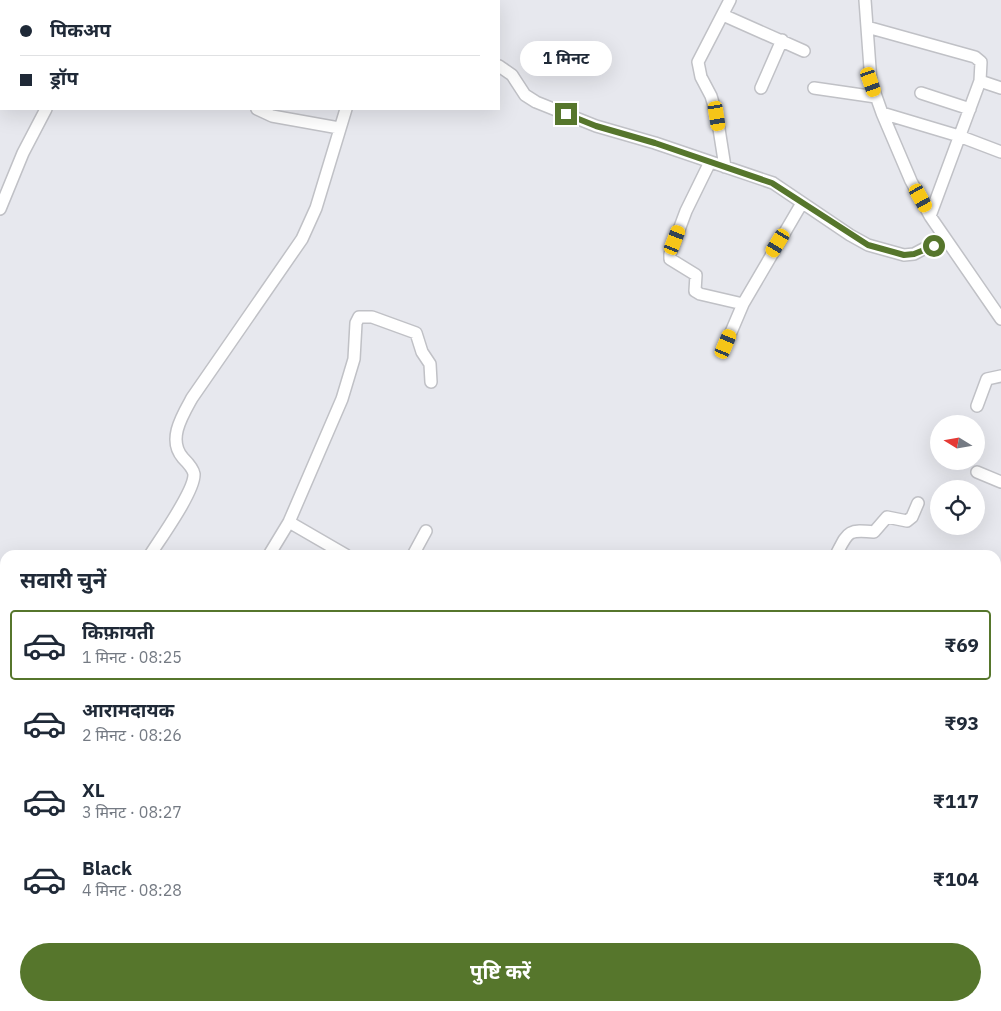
<!DOCTYPE html>
<html lang="hi">
<head>
<meta charset="utf-8">
<style>
	:root { --surface:#fff; --page:#f6f6f7; --text:#1f2937; --muted:#747a83; --line:#e0e1e3; --accent:#56762c }
	body { margin:0; font-family:"IBM Plex Sans","Noto Sans Devanagari",sans-serif; background:var(--page); color:var(--text); height:100vh; display:flex; flex-direction:column; font-size:19px; white-space:nowrap }
	* { box-sizing:border-box; margin:0 }
	p { font-size:16px; color:var(--muted) }
	.icon { flex:none; width:28px; height:28px; fill:none; stroke:currentColor; stroke-width:2; stroke-linecap:round; stroke-linejoin:round }
	.map { position:relative; flex:1; overflow:hidden }
	.sheet { position:absolute; left:0px; top:550px; width:1001px; height:461px; display:flex; flex-direction:column; background:var(--surface); border-radius:15px 15px 0 0; box-shadow:0 5px 20px #0002 }
	.sheet>* { flex:none }
	.guide { position:absolute; left:0px; top:0px; width:500px; height:110px; box-shadow:0 5px 20px #0002; display:grid; align-content:center; height:110px; padding:0 20px; background:var(--surface) }
	.needle { width:32px; rotate:281deg }
	.buttons { position:absolute; left:930px; top:415px; display:grid; gap:10px }
	.buttons a { display:grid; place-items:center; width:55px; height:55px; border-radius:50%; background:var(--surface); box-shadow:0 5px 20px #0002; font-size:25px }
	.end { position:absolute; width:22px; height:22px; margin:-11px; border:6px solid #56762c; background:#fff; box-shadow:0 0 0 2px #fff }
	.from { border-radius:50% }
	.bubble { position:absolute; height:35px; border-radius:18px; background:var(--surface); box-shadow:0 5px 20px #0002; font-size:16px; font-weight:700; line-height:35px; text-align:center }
	.car { position:absolute; width:15px; height:30px; margin:-15px -8px; border-radius:6px; box-shadow:0 0 4px 1px #0007; background:linear-gradient(#f5c518 24%,#345 0 40%,#f5c518 0 76%,#345 0 86%,#f5c518 0) }
	.guide b { display:flex; align-items:center; gap:18px; height:48px; font-size:19px }
	.guide b+b { border-top:1px solid var(--line) }
	.guide i { width:12px; height:12px; background:var(--text) }
	ul { padding:0; list-style:none }
	li { display:flex; align-items:center; gap:15px; height:70px; margin:0 10px 8px; padding:0 10px; border:2px solid transparent; border-radius:5px }
	li div { flex:1 }
	li b { display:block; font-size:19px }
	li em { font-style:normal; font-weight:700 }
	li.active { border-color:var(--accent) }
	li>.icon { width:45px; height:45px; stroke-width:1.5 }
	h2 { padding:0 20px; font-size:22px; line-height:60px }
	.cta { display:flex; gap:10px; margin-top:auto; padding:10px 20px }
	.cta a { flex:1; height:58px; border-radius:30px; background:var(--accent); color:#fff; font-size:20px; font-weight:700; line-height:58px; text-align:center }
	.map>svg:first-child { display:block }
	.lines { fill:none; stroke-linecap:round; stroke-linejoin:round }
	.minor-casing { stroke:#c0c1c6; stroke-width:14 }
	.tertiary-casing { stroke:#c0c1c6; stroke-width:16 }
	.minor { stroke:#fff; stroke-width:11 }
	.tertiary { stroke:#fff; stroke-width:14 }
	.route { stroke:#56762c; stroke-width:6 }
</style>
</head>
<body>
<div class="map">
<svg width="1001" height="1011" viewBox="0 0 1001 1011">
	<rect width="100%" height="100%" fill="#e7e8ee"/>
	<g class="lines">
		<defs>
			<path id="minor" d="M141,0l3,1
				M424,0l2,1
				M865,0l6,82 11,31 29,68 19,35 71,103
				M97,1v-1
				M200,1l14,-1
				M487,1v-1
				M723,15l81,36
				M867,27l108,30 6,5 -1,19 -50,135
				M499,66l13,9 13,20 11,7 60,24 59,17 118,40 77,52 18,10 36,10 10,-1 30,-16
				M980,81l21,7
				M761,88l21,-48
				M814,88l62,9
				M921,93l49,16
				M257,109l15,7 67,12
				M882,113l77,23 42,16
				M710,162l-24,49 -16,43v5l26,16 -1,16 5,3 43,10
				M725,167l-8,-51 -6,-20 -10,-19 -3,-15 32,-62
				M0,209l23,-56 23,-44
				M726,344l17,-40 59,-101
				M977,406l10,-27 14,-3
				M977,472l24,10
				M289,522l57,33
				M150,555c10,-16 45,-64 44,-81 -1,-6 -7,-12 -11,-16 -16,-18 -1,-42 9,-60l110,-159 14,-31 30,-99
				M269,555l20,-33 53,-123 12,-40 2,-36 3,-6h13l44,16 6,19 8,12 1,18
				M413,555l13,-24
				M836,555c12,-23 11,-26 38,-23l13,-15 20,4 5,-4 6,-14
				M996,620l5,-4
				M0,629l5,4
				M996,696l5,-1
				M0,724l5,3
				M20,1011l2,-5
				M598,1011l4,-5
				M784,1011l1,-5"/>
			<path id="tertiary" d="M0,766l5,-7
				M739,1006l6,5"/>
		</defs>
		<!-- minor casing -->
		<use href="#minor" class="minor-casing"/>
		<!-- tertiary casing -->
		<use href="#tertiary" class="tertiary-casing"/>
		<!-- minor -->
		<use href="#minor" class="minor"/>
		<!-- tertiary -->
		<use href="#tertiary" class="tertiary"/>
	</g>
	<g class="lines">
		<!-- route -->
		<path class="route" d="M566,114l30,12 59,17 117,40 96,62 36,10 10,-1 20,-8"/>
	</g>
</svg>
<div class="buttons">
<a><svg class="needle" viewBox="-14 -14 28 28"><path d="M0-13l5 13h-10z" fill="#e53935"/><path d="M0 13l5-13h-10z" fill="#747a83"/></svg></a>
<a><svg class="icon" aria-label="locate" viewBox="0 0 24 24"><circle cx="12" cy="12" r="6"/><path d="M12 2v4M12 18v4M2 12h4M18 12h4"/></svg></a>
</div>
<i class="end from" style="left:934px;top:246px"></i>
<i class="end" style="left:566px;top:114px"></i>
<div class="bubble" style="left:520px;top:41px;width:92px">1 मिनट</div>
<i class="car" style="left:871px;top:82px;rotate:161deg"></i>
<i class="car" style="left:717px;top:116px;rotate:171deg"></i>
<i class="car" style="left:921px;top:198px;rotate:151deg"></i>
<i class="car" style="left:675px;top:240px;rotate:21deg"></i>
<i class="car" style="left:778px;top:243px;rotate:211deg"></i>
<i class="car" style="left:726px;top:344px;rotate:23deg"></i>
<div class="guide">
<b><i class="from"></i>पिकअप</b>
<b><i></i>ड्रॉप</b>
</div>
<section class="sheet">
<h2>सवारी चुनें</h2>
<ul>
<li class="active"><svg class="icon" aria-label="car" viewBox="0 0 24 24"><path d="M5 17H2v-5l4-1 3-4h7l3 4 3 1v5h-3M9 17h6M6 11h13"/><circle cx="7" cy="17" r="2"/><circle cx="17" cy="17" r="2"/></svg><div><b>किफ़ायती</b><p>1 मिनट · 08:25</p></div><em>₹69</em></li>
<li><svg class="icon" aria-label="car" viewBox="0 0 24 24"><path d="M5 17H2v-5l4-1 3-4h7l3 4 3 1v5h-3M9 17h6M6 11h13"/><circle cx="7" cy="17" r="2"/><circle cx="17" cy="17" r="2"/></svg><div><b>आरामदायक</b><p>2 मिनट · 08:26</p></div><em>₹93</em></li>
<li><svg class="icon" aria-label="car" viewBox="0 0 24 24"><path d="M5 17H2v-5l4-1 3-4h7l3 4 3 1v5h-3M9 17h6M6 11h13"/><circle cx="7" cy="17" r="2"/><circle cx="17" cy="17" r="2"/></svg><div><b>XL</b><p>3 मिनट · 08:27</p></div><em>₹117</em></li>
<li><svg class="icon" aria-label="car" viewBox="0 0 24 24"><path d="M5 17H2v-5l4-1 3-4h7l3 4 3 1v5h-3M9 17h6M6 11h13"/><circle cx="7" cy="17" r="2"/><circle cx="17" cy="17" r="2"/></svg><div><b>Black</b><p>4 मिनट · 08:28</p></div><em>₹104</em></li>
</ul>
<div class="cta"><a>पुष्टि करें</a></div>
</section>
</div>
</body>
</html>
